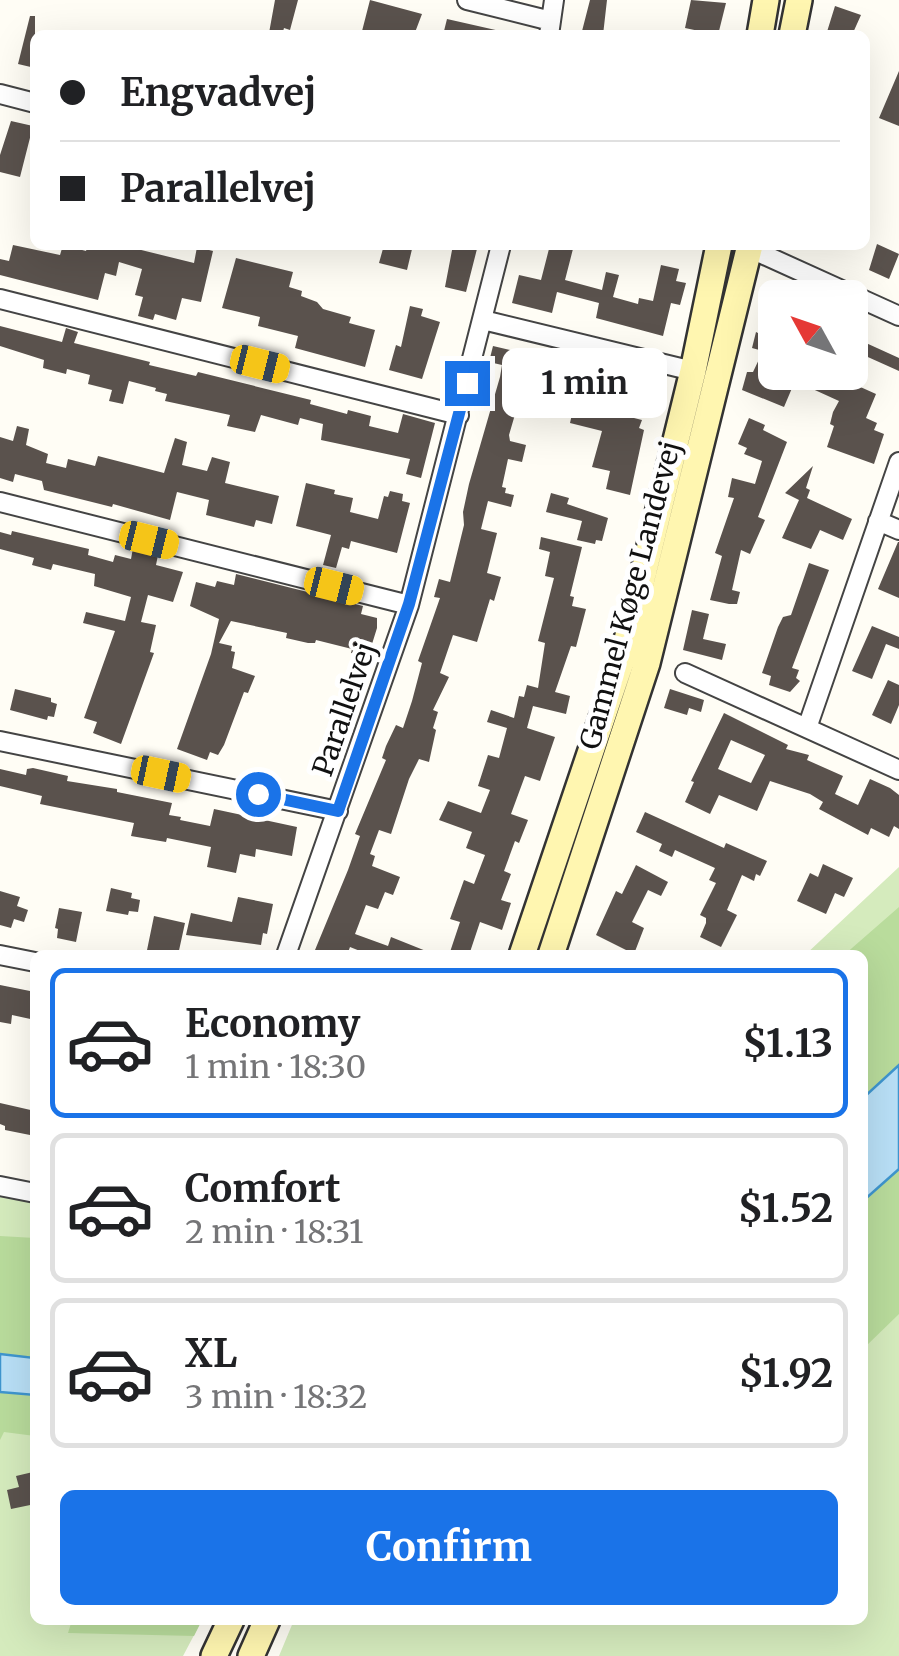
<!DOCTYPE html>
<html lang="en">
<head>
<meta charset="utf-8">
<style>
	:root { --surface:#fff; --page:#f6f6f6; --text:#202124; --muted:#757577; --line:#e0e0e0; --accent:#1a73e8 }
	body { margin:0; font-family:Merriweather,serif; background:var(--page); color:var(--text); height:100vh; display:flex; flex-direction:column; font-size:38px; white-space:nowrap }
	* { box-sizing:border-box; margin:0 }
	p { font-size:32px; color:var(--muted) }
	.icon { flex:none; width:55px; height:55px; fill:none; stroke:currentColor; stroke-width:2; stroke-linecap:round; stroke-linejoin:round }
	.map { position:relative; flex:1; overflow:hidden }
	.drawer { position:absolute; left:30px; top:950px; width:838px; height:675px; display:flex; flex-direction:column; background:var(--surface); border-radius:15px; box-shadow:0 10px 40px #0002 }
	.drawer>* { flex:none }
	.guide { position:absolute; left:30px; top:30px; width:840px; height:220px; border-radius:15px; box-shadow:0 10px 40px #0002; display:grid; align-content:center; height:220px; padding:0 30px; background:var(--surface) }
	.needle { width:65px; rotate:310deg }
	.buttons { position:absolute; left:758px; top:280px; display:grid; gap:20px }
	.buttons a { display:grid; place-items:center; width:110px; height:110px; border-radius:15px; background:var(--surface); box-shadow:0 10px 40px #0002; font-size:50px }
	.end { position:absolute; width:45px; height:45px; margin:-22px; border:12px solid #1a73e8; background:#fff; box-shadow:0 0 0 5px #fff }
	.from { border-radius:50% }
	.bubble { position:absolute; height:70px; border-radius:15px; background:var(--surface); box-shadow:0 10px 40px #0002; font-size:32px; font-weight:700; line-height:70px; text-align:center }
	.car { position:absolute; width:30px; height:60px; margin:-30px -15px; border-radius:12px; box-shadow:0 0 8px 2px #0007; background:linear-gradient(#f5c518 24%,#345 0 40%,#f5c518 0 76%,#345 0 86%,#f5c518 0) }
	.guide b { display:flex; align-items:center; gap:35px; height:95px; font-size:38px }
	.guide b+b { border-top:2px solid var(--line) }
	.guide i { width:25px; height:25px; background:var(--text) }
	ul { padding:18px 0 0; list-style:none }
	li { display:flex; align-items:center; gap:30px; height:150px; margin:0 20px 15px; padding:0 10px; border:5px solid var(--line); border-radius:15px }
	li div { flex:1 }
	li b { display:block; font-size:38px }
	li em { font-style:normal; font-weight:700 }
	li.on { border-color:var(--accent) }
	li>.icon { width:90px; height:90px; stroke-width:1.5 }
	.primary-button { display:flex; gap:20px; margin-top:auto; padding:20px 30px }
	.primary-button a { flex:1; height:115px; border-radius:15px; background:var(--accent); color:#fff; font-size:40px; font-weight:700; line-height:115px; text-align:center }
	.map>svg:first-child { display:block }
	.green { fill:#d5ebbd }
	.forest { fill:#b9dc9c }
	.water { fill:#b9e0f7; stroke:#3f96cf; stroke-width:2.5 }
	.building { fill:#5a524d; fill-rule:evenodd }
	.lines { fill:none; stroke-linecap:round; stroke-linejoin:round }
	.minor-casing { stroke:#444; stroke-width:22 }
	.secondary-casing { stroke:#333; stroke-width:30 }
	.minor { stroke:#fff; stroke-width:18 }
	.secondary { stroke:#fff6b0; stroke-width:25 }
	.route { stroke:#1a73e8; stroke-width:12 }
	.labels { text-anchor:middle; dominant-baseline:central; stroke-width:10; stroke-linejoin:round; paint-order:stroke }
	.street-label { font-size:28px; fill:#111; stroke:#fff }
</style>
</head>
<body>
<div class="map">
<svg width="899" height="1656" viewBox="0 0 899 1656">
	<rect width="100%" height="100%" fill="#fffdf5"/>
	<!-- green -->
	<path class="green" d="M899,867v789h-620l15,-36h568v-665h-57z
		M0,1194l35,8v418h167l-19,36h-183z"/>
	<!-- forest -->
	<path class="forest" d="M899,907v158l-36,33 -1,-143h-18z
		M899,1169v145l-36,35 -1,-148z
		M0,1236l35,2v120l-35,-4z
		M0,1392l35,3v41l-31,-4 -4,8z
		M72,1620h130l-8,16 -126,-3z"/>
	<!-- water -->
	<path class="water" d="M899,1065v104l-36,32v-103z
		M0,1354l35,4v37l-35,-3z"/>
	<!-- building -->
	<path class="building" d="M275,0h23l-8,30 -6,-2 -2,7 -13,-2z
		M370,0l52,14 -8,21h-53z
		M590,0h17l-4,35h-22z
		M691,0l35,3 -8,32 -33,-7z
		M835,6l26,9 -9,20h-26z
		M30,16h5v52l-17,-4z
		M447,19l53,12 -1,4h-56z
		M899,71v55l-20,-8z
		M11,121l22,5 -13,51 -20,-5v-17z
		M877,244l22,10 -10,25 -20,-9z
		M13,245l47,10 3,-10 23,6 2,-6 15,3v-3h18l73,18 3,-16 16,4 -12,51 -19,-4 -6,22 -21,-6 -2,6 -15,-4 5,-19 -8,-2 7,-26 -23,-7 -3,14 -11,-3 -7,27 -98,-25v-16l9,2z
		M384,245h29l-6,25 -28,-7z
		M453,245h25l-12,47 -21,-5z
		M550,245h24l-9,35 37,10 4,-18 13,3 -6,22 25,7 1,-6 14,3 8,-36 18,4 -3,12 10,2 -6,22 -9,-2 -8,33 -67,-18 3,-15 -42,-11 -5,21 -40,-10 7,-28 22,5z
		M236,258l57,14 -4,15 13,4 -1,5 16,6 6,7 28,8 -2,6 26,7 -10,37 -70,-19 3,-12 -40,-10 2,-9 -38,-9z
		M410,306l13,3 -2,7 19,6 -18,57 -33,-9 7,-25 5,2z
		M775,307v65h52l49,22 -10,24 11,5 -3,7 10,4 -10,30 -47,-17 7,-21 -4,-2 3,-12 6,-11 -44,-20 -11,26 -42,-17 5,-18h6l10,-21 -11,-3 4,-16 6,3z
		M0,326l62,16 4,-14 12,4 -4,11 76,19 -1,3 47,11 2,-4 113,28 -1,4 37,10 1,-4 23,6 -2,10 29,7 5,-19 32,9 -14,55 -15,-4 4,-15 -89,-19 2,-16 -23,-6 -2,7 -37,-10 -6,17 -28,-6 3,-11 -65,-14 2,-7 -12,-3 1,-3 -27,-7 -6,23 -14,-3 3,-11 -24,-6 2,-9 -23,-6 -1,5 -23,-6 1,-8 -44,-14z
		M855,338l44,20v13l-49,-22z
		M493,346l34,8 -4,15 5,1 -19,65 1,6 16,4 -4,17 -14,-3 -6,28 4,1 -1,5 9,2 -3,12 -23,-6 -7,28 16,4 -10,40 14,4 -7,24 -4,-2 -13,43 -24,-7 -13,38 9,4 -16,33 5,2 -5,16 3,2 -7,32 -10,-3 -10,20 -18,55 -12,-4 -9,24 5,2 -3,10 28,11 -7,18 -8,-3 -7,17 -12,-4 -11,29 33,12 3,-9 45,18h-66l-20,-8 -3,8h-28l1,-3 -5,-2 33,-80 12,-34 -5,-2 31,-74 -4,-2 4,-12 10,-21 7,3 9,-27 10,-38 -4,-2 22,-63 -6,-1 5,-18 11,3 14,-57 -1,-13 6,-28 31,-107 2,-12 -13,-3z
		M593,371l37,8 -8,36 20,5 -3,8 5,2 -14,65 -24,-6 4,-18 -18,-4 10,-36 -32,-8 4,-18 10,3z
		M749,418l16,7 -2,5 24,12 -29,75 7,3 -15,34 -9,-4 -9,40 8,2 -3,12h-8l-19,-4 12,-44 -7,-3 19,-55 -6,-1 4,-19 23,6 7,-23 -18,-7 3,-6 -9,-4z
		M17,426l12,3 -3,16 22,9 -2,9 20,5 2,-9 27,7 3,-10 66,17 11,-35 12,4 -5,23 25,6 5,-14 18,5 -5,21 54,13 -7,28 -16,-4 -2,7 -48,-12 3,-15 -32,-8 -7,28 -57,-16 -1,3 -68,-17 -2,-9 -27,-7 -2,8 -13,-4v-41l13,4z
		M813,466l-7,22 4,2 -3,8 45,21 -9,21 -23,-10 -9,19 -29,-11 17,-38 -14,-7z
		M306,483l29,7 -1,4 19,4 -3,14 28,7 6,-23 4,1 2,-6 13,3 -1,7 8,2 -13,50 -46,-12 -2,8 -7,-2 -6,21 -13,-3 8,-30 -35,-9z
		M551,493l18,5 -2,6 41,14 -6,23 -6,-1 -1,4 -18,-4 5,-19 -36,-9z
		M12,531l77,18 -1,6 25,7 2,-7 16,4 2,-11 25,7 -2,10 27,7 -10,30 -25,-7 -7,27 15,3 -6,27 4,1 -33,91 -28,-11 4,-11 -13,-4 31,-87 -32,-8 3,-11 39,9 6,-24 -37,-11 1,-12 -42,-10 -2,6 -19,-5 2,-7 -34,-9v-17l11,3z
		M541,537l41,10 -12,49 4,1 -2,9 14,3 -10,38 -5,-1 -16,46 15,4 -4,18 -33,-8 -6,22 28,9 -15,44 -15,-5 -14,38 17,6 -9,23 -4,-2 -11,30 7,3 -10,26 10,3 -9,27 -22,-8 -11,33h-20l11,-33 -10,-3 14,-39 10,4 11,-29 -19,-7 6,-16 -33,-12 9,-19 33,12 9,-23 -12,-4 10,-31 11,3 8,-30 -20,-6 4,-12 23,8 5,-22 5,1 3,-12 11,3 7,-45 -7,-2 16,-63 -9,-2 5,-24 -11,-3z
		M898,542h1v56l-21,-9z
		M809,563l20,7 -37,98 7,2 -3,8 4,3 -10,11 -21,-7 2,-9 -9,-3 16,-46 5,-10 8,-2z
		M236,574l127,32 -2,8 16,4v10l-9,29 -17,-4 1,-4 -36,-9 -1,3h-7l-22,-5 1,-5 -56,-12 -12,22 13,3 -1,5 4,1 -3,16 23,8 -7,17 -4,-1 -20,53 -6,10 -8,-3 -3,8 -30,-11 34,-95 8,-35 -29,-13 6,-24 19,5 2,-6 17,4z
		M692,610l17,4 -6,25 23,5 -4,16 -39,-10z
		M872,626l27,11v12l-13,-5 -14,35 -20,-8z
		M888,680l11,5v20l-8,19 -19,-9z
		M15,689l36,9v4l6,2 -3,13 -6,-1 -1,4 -37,-10z
		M670,689l34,11 -3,12 -12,-4 -2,7 -23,-7z
		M724,713l64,32 -2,4 23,6 -2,5 36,16 -8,18 23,11 12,-26 20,9 9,7v34l-5,-3 -5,11 -18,-9 -3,7 -49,-26 4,-7 -13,-8 -40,-13 -13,30 -38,-16 -9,19 -25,-12 9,-20 -3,-1zM731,740l34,15 -14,28 -33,-14z
		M33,768l35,8 -1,5 50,8v3l55,11 -3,12 12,2 -1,3 30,6 4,-17 83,18 -5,29 -36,-7 -1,8 -15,-3 -4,19 -29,-6 4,-20 -44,-9 -1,4 -35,-6 3,-13 -94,-19 2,-8 -42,-10v-17l26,6 1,-6z
		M645,812l79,36 2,-5 41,18 -7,15 -4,-2 -2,7 -12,-6 -15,35 10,5 -16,32 -21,-10 6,-14v-5l-6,-3 16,-32 -7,-3 6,-12 -40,-18 -3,7 -13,-6 3,-7 -26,-12z
		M823,864l30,14 -9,19 -9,-4 -9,21 -29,-13 13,-28 8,4z
		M636,865l32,17 -7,14 -13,-6 -16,32 12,6 -10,26 -38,-19 20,-44 6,3z
		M111,888l21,5 -1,5 9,2 -2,12 -9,-1 -1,4 -22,-4z
		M0,891l20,6 -3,9 11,4 -4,12 -10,-3 -3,9 -11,-3z
		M238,897l35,7 -6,30 -4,-1 -2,12 -75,-10 5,-22 41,9z
		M59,908l23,4 -6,30 -19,-4 1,-9 -3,-1z
		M154,916l31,7 -7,32h-32z
		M0,985l35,7v28l-23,-5 -1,9 -11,-2z
		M0,1103l35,8v25l-30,-6v-4l-5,-2z
		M33,1472l2,32 -24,5 -4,-19 12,-3 -3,-11z"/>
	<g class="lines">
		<defs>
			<path id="minor" d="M467,0l84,21
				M549,35l5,-35
				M0,94l35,9
				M749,248l150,68
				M0,299l459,116
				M483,320l210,51
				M0,502l409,103
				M878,521l21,9
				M685,673l214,97
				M807,728l92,-266
				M0,741l338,70
				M0,955l35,7
				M286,955l123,-350 92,-360
				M0,1186l35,7"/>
			<path id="secondary" d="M760,35l6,-35
				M792,35l7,-35
				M522,955l101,-299 70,-285 26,-126
				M551,955l96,-292 103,-418
				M214,1656l17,-36
				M251,1656l16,-36"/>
		</defs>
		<!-- minor casing -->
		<use href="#minor" class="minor-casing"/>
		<!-- secondary casing -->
		<use href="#secondary" class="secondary-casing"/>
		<!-- minor -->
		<use href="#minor" class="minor"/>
		<!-- secondary -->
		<use href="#secondary" class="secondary"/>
	</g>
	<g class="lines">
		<!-- route -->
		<path class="route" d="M258,794l80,17 71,-207 58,-221"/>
	</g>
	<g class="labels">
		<!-- street labels -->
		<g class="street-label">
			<text transform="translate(630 595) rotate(-75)">Gammel Køge Landevej</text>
			<text transform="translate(344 709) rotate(-71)">Parallelvej</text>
		</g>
	</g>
</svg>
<div class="buttons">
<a><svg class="needle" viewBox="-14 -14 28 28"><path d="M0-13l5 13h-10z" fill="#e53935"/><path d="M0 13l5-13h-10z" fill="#757577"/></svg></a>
</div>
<i class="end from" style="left:258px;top:794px"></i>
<i class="end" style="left:467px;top:383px"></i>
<div class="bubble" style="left:502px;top:348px;width:165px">1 min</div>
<i class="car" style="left:260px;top:364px;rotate:104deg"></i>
<i class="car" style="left:149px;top:540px;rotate:104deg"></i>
<i class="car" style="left:334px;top:586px;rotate:104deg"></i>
<i class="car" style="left:161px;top:774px;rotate:102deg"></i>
<div class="guide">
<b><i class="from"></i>Engvadvej</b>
<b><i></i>Parallelvej</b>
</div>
<section class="drawer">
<ul>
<li class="on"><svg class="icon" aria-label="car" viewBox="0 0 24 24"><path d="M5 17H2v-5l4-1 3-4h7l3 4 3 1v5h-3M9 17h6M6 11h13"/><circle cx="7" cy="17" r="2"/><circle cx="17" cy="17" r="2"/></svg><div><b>Economy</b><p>1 min · 18:30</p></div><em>$1.13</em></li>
<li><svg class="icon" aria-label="car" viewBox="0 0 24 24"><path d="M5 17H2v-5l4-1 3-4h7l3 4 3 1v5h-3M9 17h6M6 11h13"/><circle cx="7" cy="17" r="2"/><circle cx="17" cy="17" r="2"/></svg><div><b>Comfort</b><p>2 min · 18:31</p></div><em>$1.52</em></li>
<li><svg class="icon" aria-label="car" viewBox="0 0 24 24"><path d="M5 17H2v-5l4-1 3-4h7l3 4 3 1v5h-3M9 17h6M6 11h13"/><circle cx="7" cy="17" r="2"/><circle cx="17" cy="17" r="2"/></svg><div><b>XL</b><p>3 min · 18:32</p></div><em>$1.92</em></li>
</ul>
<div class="primary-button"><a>Confirm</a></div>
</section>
</div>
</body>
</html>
